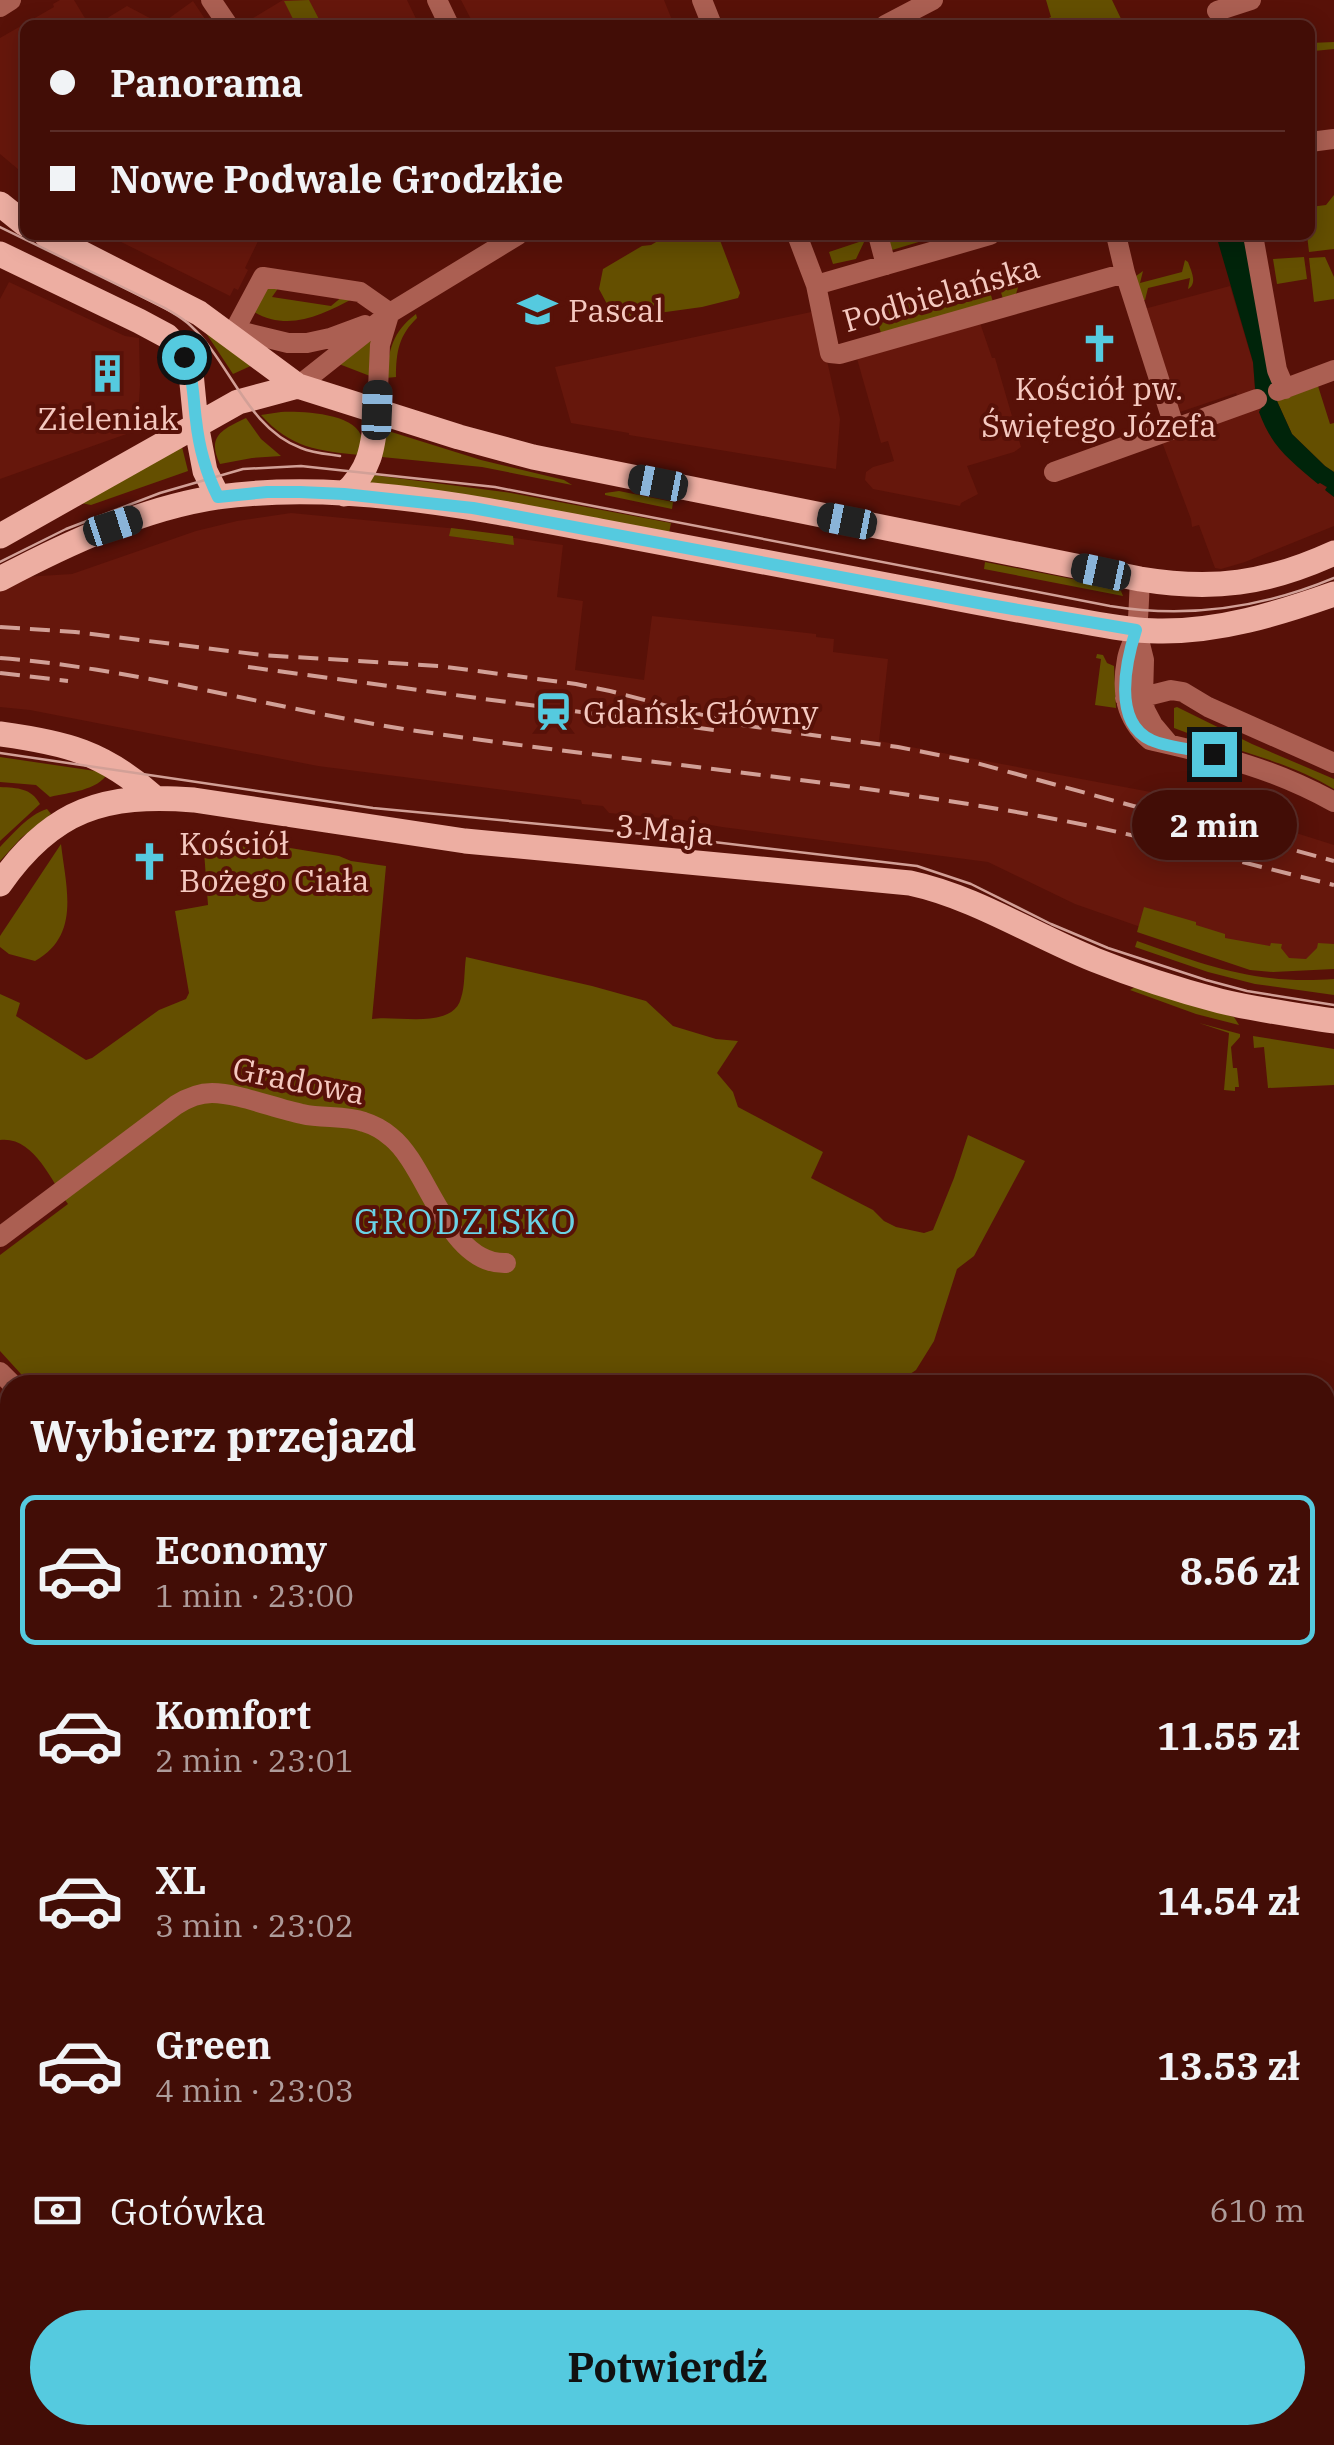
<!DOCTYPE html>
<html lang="pl">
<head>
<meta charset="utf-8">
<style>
	:root { --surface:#420d06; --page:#491610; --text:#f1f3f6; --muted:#ae9c9b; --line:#5a2d28; --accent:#55cadf }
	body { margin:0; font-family:"IBM Plex Serif",serif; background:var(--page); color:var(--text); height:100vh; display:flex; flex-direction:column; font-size:38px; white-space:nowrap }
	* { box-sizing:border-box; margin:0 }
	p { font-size:32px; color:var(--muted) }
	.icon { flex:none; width:55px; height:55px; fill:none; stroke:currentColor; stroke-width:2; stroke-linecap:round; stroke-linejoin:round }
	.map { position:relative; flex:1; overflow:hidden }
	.side { position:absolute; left:0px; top:1375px; width:1335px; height:1070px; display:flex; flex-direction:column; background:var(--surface); border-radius:30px 30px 0 0; box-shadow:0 5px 25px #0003,0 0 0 2px var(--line) }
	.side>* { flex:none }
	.hud { position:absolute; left:20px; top:20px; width:1295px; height:220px; border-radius:15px; box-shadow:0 5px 25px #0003,0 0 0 2px var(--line); display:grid; align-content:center; height:220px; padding:0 30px; background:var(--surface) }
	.end { position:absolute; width:45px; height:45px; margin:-22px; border:12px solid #55cadf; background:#111; box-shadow:0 0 0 5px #111 }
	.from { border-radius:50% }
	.bubble { position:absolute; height:70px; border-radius:35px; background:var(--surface); box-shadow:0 5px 25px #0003,0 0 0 2px var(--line); font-size:32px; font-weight:700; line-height:70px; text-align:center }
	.car { position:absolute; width:30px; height:60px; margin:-30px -15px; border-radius:12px; box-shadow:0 0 8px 2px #0007; background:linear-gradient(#222 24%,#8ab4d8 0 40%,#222 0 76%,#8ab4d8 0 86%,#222 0) }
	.hud b { display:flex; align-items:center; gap:35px; height:95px; font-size:38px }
	.hud b+b { border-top:2px solid var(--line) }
	.hud i { width:25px; height:25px; background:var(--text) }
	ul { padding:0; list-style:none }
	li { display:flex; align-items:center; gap:30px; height:150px; margin:0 20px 15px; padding:0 10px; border:5px solid transparent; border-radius:15px }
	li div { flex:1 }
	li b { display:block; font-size:38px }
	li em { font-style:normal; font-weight:700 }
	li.selected { border-color:var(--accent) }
	li>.icon { width:90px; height:90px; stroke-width:1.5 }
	h2 { padding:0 30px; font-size:45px; line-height:120px }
	.pay { display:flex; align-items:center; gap:25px; height:110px; padding:0 30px; font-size:38px }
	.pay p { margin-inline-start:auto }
	.button { display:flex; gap:20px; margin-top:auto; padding:20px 30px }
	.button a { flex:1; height:115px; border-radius:60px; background:var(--accent); color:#111; font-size:40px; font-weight:700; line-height:115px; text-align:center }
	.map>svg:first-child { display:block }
	.built { fill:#66170c }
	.green { fill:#644f00 }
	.water { fill:#00240a }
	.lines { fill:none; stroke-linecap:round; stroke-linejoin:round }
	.minor { stroke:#ab5f52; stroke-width:20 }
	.major { stroke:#edaea2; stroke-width:25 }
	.tram { stroke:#d2a097; stroke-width:2.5 }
	.rail { stroke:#d2a097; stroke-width:4; stroke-dasharray:20 10; stroke-linecap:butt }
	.route { stroke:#55cadf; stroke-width:12 }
	.labels { text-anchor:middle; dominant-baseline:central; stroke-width:8; stroke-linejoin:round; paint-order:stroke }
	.street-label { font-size:32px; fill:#f5c9c0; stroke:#581108 }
	.poi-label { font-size:32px; fill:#f5c9c0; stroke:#581108; text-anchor:start }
	.neighbourhood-label { font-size:35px; letter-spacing:2.5px; fill:#6bd3e6; stroke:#581108 }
</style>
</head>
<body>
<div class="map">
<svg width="1334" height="2445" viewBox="0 0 1334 2445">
	<rect width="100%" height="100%" fill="#581108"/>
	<!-- built -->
	<path class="built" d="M60,0h14l15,25h-64v150l-25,-21v-116l54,-31 -1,-3z
		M283,0h124l12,25h-168l-3,-4z
		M461,0h203l10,25h-200z
		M193,1l16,24h-113l31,-19 34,18z
		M107,235h154l-16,33 3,2 -10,20 -4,-2 -4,8z
		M9,282l116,54 14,2 1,47 -2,31 -6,16 -132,47v-180z
		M1230,286l23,77 2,25 -3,2 1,2 -15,5 -2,-4 -56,19 -36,-103z
		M816,311l24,108 -4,50 -207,-34v-2l-58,-10 -16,-56z
		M979,320l13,38h3l26,89 -7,5 -47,14 11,28 -17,9 -1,3 -87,-17 -8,-9 1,-8 7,-5 21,-6 -6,-20 -7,2 -25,-88z
		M1259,408v4l61,70 7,6 -1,3 8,6v29l-89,36 -24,7 -6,-1 -16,-43 -7,2 -1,-8 -29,-77z
		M291,513l178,17 -1,9 38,5 2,-7 55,8 -6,52 26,4 -8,69 69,10 8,-64 164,18v3l18,2 -1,13 55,7 -9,82 309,58 146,46v119l-122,-12 -137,-48 -87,-42 -266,-35 -39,-7 -74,-7 -6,-7 -21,-2 -1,-4 -263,-34 -288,-56 -30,-3v-133l24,3 48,-3 124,-43 41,-10z"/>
	<!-- green -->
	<path class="green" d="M309,0l13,25h-26l-12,-24z
		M1046,0h66l12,25h-91l18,-8z
		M1334,42v7l-20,2 3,38 -7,-2v-44z
		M1334,195v54l-25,3 -2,-17h3v-28l16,-2z
		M668,235h50l22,58 -2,5 -36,9 -87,12 -16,-30 4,-20 39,-23 9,-1z
		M884,235h58l-50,15z
		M865,240l-9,19 -23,5 -4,-12z
		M1304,257l3,22 -30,5 -4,-25z
		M1325,257l9,20v22l-20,3 -5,-44z
		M1185,260l3,2c3,9 10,21 0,27l2,-11 -42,10 -3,12h-3l-6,-24 7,-5 -3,12 42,-11z
		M1016,270l4,11 -4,13 -13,5 -3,-10 -10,3 3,10 -112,31 -6,-20z
		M267,287h12l-7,10 59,9 12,-10 11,2c-32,17 -65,34 -100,14z
		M416,314l1,4c-18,17 -21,34 -21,59l-10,1c3,-28 6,-46 30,-64z
		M206,333l49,31 -22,10z
		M374,336l-4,40 -31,-12z
		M1318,386l12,38 4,-1v49l-9,-6 -33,-32 -15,-33z
		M281,412c20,-1 77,1 81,27 1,5 -1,11 -2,16 -41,-4 -70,-7 -99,-40z
		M246,418l15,21 20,17 -29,2 -32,6c-14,-28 3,-35 26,-46z
		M385,430l96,30 83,20 8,5 -90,-18 -100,-10z
		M182,447l6,24 -97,34 -10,-2z
		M373,475l138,18 160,30 -2,10 -303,-51z
		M619,491l54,11 -1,7 -67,-14v-2z
		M451,528l62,8 1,9 -65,-9z
		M985,562l128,25 8,4 2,5 -139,-27z
		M1097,654l6,1 4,8 7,3 2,42 -21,-3 6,-46 -5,-1z
		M1177,707l75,37 82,35v10c-50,-30 -107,-40 -160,-61v-20z
		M0,757l102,15 6,1c-11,18 -38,19 -58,24l-14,-12 -36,-3z
		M0,787c18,1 31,1 40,17l-40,37z
		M47,809l4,5 -30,24 -21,23v-14c14,-14 28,-32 47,-38z
		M203,838l75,8 61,10 12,5 35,5 -14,153c25,-4 81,11 89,-21 4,-12 3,-27 5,-41l126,29 54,15 27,25 43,13 22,2 -21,32 16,19 5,15 85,45 -12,26 62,32 11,11 12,6 28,6 9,-3 21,-52 14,-43 57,26 -51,95 -17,13 -23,72 -18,29 -22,15h-863l-31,-34v-96l68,-51c-17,-23 -34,-68 -68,-64v-146l20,9 -4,13 70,44 6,-2 67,-48 27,-11 3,-6 -14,-82 33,-6z
		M61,844c5,44 20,91 -26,117l-26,-7 -9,-7v-11z
		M1144,907l52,15v3l29,9v4l45,8 1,-3 11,1 -1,4 8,10 17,1 11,-11 1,-5 16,1v25l-61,3 -23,-2 -113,-38z
		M1137,941c71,25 120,44 197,38v16l-79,-11 -47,-12 -73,-25z
		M1135,987l99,30 5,8 -43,-11 -66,-24z
		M1199,1023l41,11v3l-9,10 2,21h4l2,19h-4v4l-11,-1 5,-57z
		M1253,1036l81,13v36l-66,3 -4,-41 -10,1z
		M0,1432l10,2v507l-10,2z
		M1325,1620h9v341l-9,10z
		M10,2036v188l-5,2 -5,-15v-174z
		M1325,2195l9,2v248h-139l-1,-10h131z"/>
	<!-- water -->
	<path class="water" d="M1216,235h27l34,166 15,33 33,32 9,6v25l-9,-7 2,-3 -7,-4 -2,1c-28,-24 -46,-36 -59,-72l3,-5 -7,-19 -2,-26z"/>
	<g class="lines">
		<!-- minor -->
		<path class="minor" d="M211,0l17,25
			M437,0l12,25
			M702,0l10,25
			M0,7l11,-7
			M1217,11l34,-11
			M885,25l48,-25
			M1310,142l24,-3
			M797,235l19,50 14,68 10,1 285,-81
			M878,235l8,30
			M1116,235l9,38 50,156
			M1253,235l24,135 8,19
			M816,285l174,-50
			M231,337l32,-60 97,15 30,21
			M231,337l16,-4 41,10h19l23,-5 35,-13
			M298,386l92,-73 128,-78
			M1278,391l56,-21
			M377,410l3,-65 9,-30
			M1054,472l203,-73
			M1140,579c-1,16 -1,33 -3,49 -2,11 -8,20 -10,31 -6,32 -2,59 23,81 69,16 121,27 184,62
			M1137,632l7,28 -1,37 2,13 8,15 16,19
			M1125,698l18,-1 28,-7 12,2 25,15 126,56
			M0,1237l176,-132c11,-7 22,-12 36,-12 26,0 64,16 90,21 21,5 42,1 62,8 10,3 19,8 27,15 37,29 56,128 115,126
			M0,1372l13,13
			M1325,1547l9,-2
			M0,1946l10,-2
			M1325,1992l9,-9
			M1325,2178l9,3
			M0,2305l10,-1
			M0,2329l10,37
			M29,2435l3,10
			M564,2435v10
			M1064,2435l2,10
			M282,2445l11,-10
			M436,2445v-10
			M760,2445l14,-10"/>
		<!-- major -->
		<path class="major" d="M0,204l25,20
			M46,235l153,78 99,73
			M0,254l139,67 28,15 10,10 7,11 7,16 5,51 9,47 13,26
			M344,494c28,-25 29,-49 33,-84
			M0,536l238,-134 60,-16 161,51 74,20 607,122c73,12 126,5 194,-26
			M0,579c66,-35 143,-71 218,-82 126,-17 259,11 382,34 112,21 223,42 334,63 45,9 89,17 134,25 29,5 60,12 90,12 61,1 119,-17 176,-37
			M0,734c66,9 103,18 154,63
			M0,884c52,-75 105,-91 194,-84l271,41 445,42c65,14 123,52 185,77 40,16 83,30 125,41 37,9 76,14 114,20"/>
		<!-- tram -->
		<path class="tram" d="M0,227l165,81c8,5 18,10 26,18 39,36 56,102 110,122 12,5 26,6 39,8
			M0,562l66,-33 94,-36 83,-24 58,-3 194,21 615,119c78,13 152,2 224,-28
			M0,753l373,55 282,27 262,31 54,18 80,40 57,24 98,32 41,11 87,14"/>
		<!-- rail -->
		<path class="rail" d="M0,627l75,5 187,23 177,11 137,18 34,7 131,34 157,22 71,14 365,100
			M0,658c141,11 277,52 417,73 207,30 416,48 622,85 99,18 197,45 295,69
			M248,667l466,63
			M0,673l68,8"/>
	</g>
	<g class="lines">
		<!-- route -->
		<path class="route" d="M184,357c10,20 9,42 12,63 3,28 10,53 22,77l49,-5h33l44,2 129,14 511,96 152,26c-10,31 -24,92 15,110 14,7 46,10 63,14"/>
	</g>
	<!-- icons -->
	<defs>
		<symbol id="university-bare" viewBox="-9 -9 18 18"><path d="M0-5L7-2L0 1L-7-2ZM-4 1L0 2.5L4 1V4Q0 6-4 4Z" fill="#55cadf" stroke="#581108" stroke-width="2.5" paint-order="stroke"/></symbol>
		<symbol id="church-bare" viewBox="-9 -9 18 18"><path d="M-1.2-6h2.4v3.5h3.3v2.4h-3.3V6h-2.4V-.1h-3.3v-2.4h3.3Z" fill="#55cadf" stroke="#581108" stroke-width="2.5" paint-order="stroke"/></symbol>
		<symbol id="building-bare" viewBox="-9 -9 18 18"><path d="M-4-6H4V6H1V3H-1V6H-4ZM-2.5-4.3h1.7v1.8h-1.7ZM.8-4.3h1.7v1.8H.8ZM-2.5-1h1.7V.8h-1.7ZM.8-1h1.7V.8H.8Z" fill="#55cadf" stroke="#581108" stroke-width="2.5" paint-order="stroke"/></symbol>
		<symbol id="station-bare" viewBox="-9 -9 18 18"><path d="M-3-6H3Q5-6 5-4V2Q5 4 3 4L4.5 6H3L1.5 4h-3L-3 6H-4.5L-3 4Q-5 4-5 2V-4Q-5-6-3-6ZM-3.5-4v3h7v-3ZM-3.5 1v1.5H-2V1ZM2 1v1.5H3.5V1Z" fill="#55cadf" stroke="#581108" stroke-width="2.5" paint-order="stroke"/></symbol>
	</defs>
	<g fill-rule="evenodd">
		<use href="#university-bare" x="510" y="282" width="55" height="55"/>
		<use href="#church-bare" x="1072" y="316" width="55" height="55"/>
		<use href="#building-bare" x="80" y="346" width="55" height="55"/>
		<use href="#station-bare" x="526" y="684" width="55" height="55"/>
		<use href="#church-bare" x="122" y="834" width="55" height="55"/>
	</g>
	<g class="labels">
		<!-- street labels -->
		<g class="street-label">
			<text transform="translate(941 293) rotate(-16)">Podbielańska</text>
			<text transform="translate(665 829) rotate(5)">3 Maja</text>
			<text transform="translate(299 1080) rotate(11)">Gradowa</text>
		</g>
		<!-- poi labels -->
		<g class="poi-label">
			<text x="568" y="310">Pascal</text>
			<text x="1099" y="388" text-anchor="middle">Kościół pw.<tspan x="1099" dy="37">Świętego Józefa</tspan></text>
			<text x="108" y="418" text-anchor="middle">Zieleniak</text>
			<text x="583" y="712">Gdańsk Główny</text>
			<text x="179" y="843">Kościół<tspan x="179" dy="37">Bożego Ciała</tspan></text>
		</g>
		<!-- neighbourhood labels -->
		<g class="neighbourhood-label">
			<text x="466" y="1221">GRODZISKO</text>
		</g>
	</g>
</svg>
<i class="end from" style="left:184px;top:357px"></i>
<i class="end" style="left:1214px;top:754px"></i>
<div class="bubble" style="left:1132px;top:790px;width:165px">2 min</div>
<i class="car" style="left:377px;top:410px;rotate:2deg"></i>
<i class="car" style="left:658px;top:483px;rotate:281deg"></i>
<i class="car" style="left:847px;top:521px;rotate:281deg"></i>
<i class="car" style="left:113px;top:526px;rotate:72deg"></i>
<i class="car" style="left:1101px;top:572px;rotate:282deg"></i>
<div class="hud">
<b><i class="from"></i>Panorama</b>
<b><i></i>Nowe Podwale Grodzkie</b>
</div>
<section class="side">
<h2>Wybierz przejazd</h2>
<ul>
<li class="selected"><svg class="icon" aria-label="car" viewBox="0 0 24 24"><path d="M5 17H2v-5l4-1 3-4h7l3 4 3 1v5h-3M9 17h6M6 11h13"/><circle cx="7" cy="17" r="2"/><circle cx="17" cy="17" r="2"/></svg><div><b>Economy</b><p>1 min · 23:00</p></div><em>8.56 zł</em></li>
<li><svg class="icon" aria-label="car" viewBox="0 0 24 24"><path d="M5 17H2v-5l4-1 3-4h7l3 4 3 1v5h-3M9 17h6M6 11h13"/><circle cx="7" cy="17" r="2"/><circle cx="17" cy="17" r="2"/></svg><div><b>Komfort</b><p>2 min · 23:01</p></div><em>11.55 zł</em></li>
<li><svg class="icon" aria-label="car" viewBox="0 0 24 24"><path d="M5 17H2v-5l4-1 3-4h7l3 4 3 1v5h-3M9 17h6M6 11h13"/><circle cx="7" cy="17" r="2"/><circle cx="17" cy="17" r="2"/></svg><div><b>XL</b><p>3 min · 23:02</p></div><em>14.54 zł</em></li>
<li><svg class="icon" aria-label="car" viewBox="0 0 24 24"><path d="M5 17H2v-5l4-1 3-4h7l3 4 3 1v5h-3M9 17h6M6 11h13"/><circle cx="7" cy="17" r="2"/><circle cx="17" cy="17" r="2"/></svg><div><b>Green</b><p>4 min · 23:03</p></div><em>13.53 zł</em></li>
</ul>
<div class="pay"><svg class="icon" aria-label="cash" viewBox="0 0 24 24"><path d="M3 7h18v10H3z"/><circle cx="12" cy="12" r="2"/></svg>Gotówka<p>610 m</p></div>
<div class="button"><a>Potwierdź</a></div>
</section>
</div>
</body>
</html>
